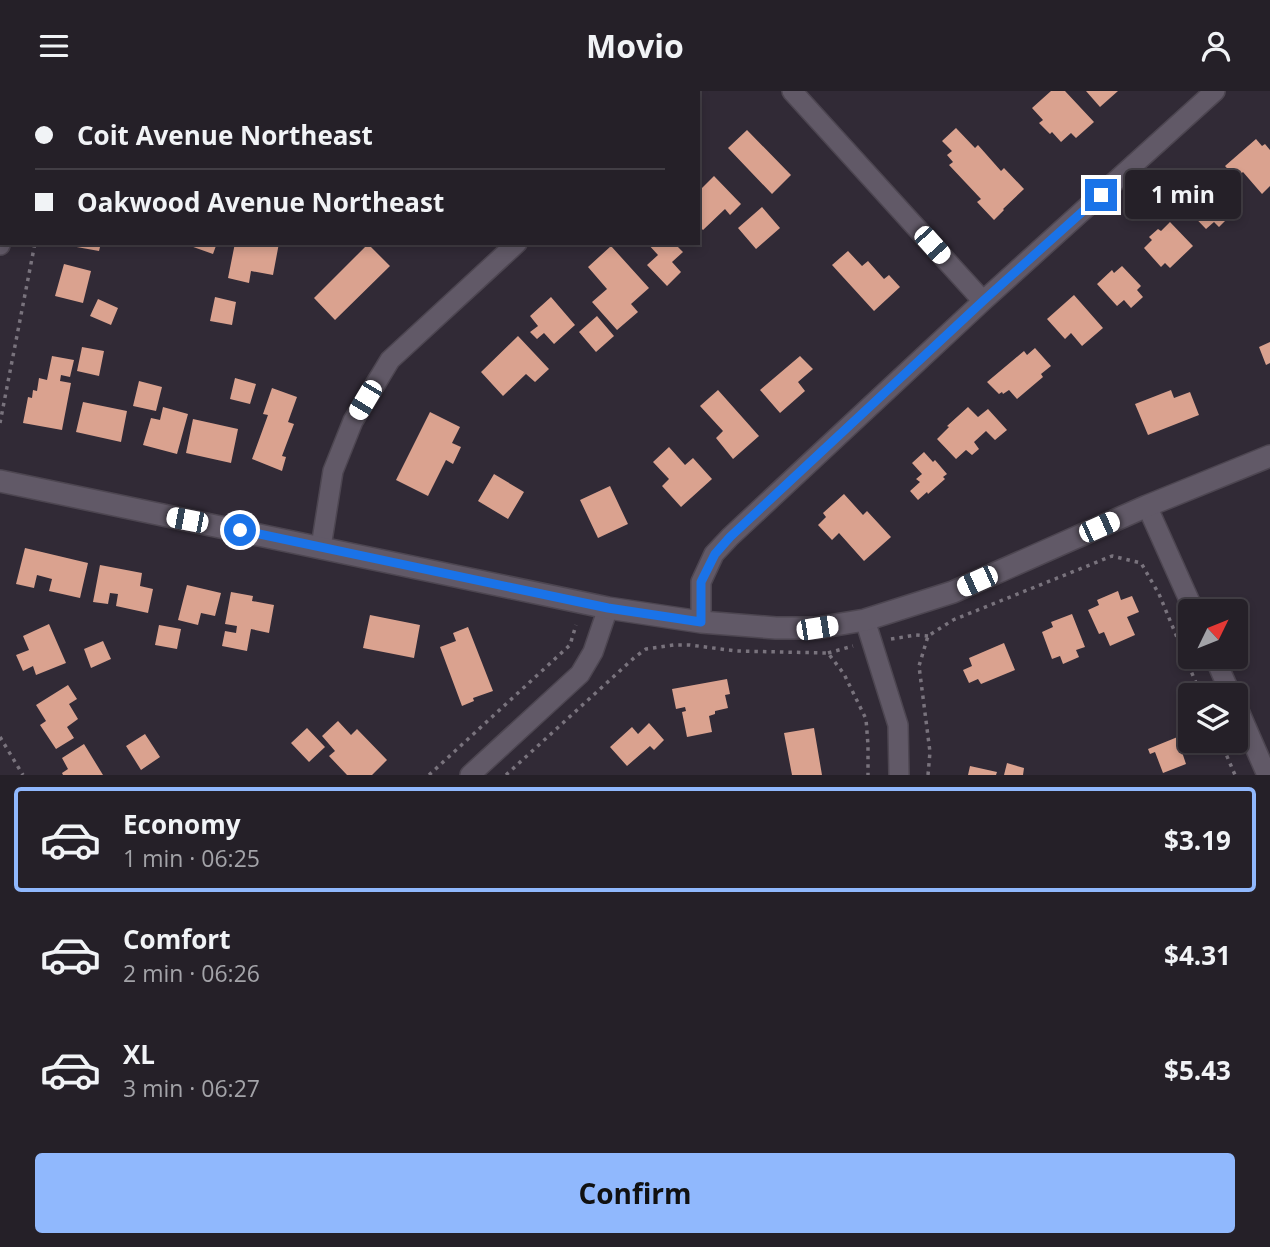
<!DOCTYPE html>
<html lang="en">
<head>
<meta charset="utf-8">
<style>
	:root { --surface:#252028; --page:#2d2830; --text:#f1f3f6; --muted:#a3a3a8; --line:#423e45; --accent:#90b8fd }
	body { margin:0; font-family:"Open Sans",sans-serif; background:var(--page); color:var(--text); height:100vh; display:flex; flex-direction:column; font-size:26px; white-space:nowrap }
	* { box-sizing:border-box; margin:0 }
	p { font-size:23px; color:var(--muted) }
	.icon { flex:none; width:38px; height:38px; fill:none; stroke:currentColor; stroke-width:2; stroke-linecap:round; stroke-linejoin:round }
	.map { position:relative; height:684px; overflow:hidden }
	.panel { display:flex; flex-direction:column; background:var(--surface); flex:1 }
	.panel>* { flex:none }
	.guide { position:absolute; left:0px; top:0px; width:700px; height:154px; box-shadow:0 4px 10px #0003,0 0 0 2px var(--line); display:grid; align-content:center; height:154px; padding:0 35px; background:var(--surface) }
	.needle { width:46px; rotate:47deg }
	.tools { position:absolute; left:1178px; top:508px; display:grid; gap:14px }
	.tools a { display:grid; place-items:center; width:70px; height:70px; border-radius:7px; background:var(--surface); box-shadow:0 4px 10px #0003,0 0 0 2px var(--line); font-size:35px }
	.end { position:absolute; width:32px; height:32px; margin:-16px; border:9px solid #1a73e8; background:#fff; box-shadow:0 0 0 4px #fff }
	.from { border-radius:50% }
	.bubble { position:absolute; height:49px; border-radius:7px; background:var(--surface); box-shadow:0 4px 10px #0003,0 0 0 2px var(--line); font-size:23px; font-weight:700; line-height:49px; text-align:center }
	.car { position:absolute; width:21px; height:42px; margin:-21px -10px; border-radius:9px; box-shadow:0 0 5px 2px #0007; background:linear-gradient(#fff 24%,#345 0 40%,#fff 0 76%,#345 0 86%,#fff 0) }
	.guide b { display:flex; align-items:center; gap:24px; height:66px; font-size:26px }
	.guide b+b { border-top:2px solid var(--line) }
	.guide i { width:18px; height:18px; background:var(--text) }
	ul { padding:12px 0 0; list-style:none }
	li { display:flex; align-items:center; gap:21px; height:105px; margin:0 14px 10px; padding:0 21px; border:4px solid transparent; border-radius:7px }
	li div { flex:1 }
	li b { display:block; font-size:26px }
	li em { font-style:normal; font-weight:700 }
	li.selected { border-color:var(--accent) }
	li>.icon { width:63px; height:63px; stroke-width:1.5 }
	.action { display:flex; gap:14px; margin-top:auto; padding:14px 35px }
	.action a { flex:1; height:80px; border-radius:7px; background:var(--accent); color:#111; font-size:28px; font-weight:700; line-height:80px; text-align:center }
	header { display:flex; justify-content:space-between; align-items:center; height:91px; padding:0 35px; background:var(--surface); font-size:32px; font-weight:700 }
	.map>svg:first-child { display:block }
	.building { fill:#daa28f }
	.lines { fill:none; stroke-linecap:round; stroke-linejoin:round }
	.street-casing { stroke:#4d4651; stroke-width:22 }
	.secondary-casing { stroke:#4d4651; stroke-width:24 }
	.path { stroke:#79737d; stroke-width:3.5; stroke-dasharray:3.5 5; stroke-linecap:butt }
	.street { stroke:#615967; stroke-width:19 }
	.secondary { stroke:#615967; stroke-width:21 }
	.route { stroke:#1a73e8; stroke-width:9 }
</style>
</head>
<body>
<header><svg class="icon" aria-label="menu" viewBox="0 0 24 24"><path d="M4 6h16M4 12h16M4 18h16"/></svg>Movio<svg class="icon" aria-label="person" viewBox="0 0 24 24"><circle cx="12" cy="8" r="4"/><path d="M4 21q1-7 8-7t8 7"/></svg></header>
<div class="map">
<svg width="1270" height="684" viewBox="0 0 1270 684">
	<rect width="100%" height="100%" fill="#312a36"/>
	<!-- building -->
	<path class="building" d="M1051,0h14l29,31 -18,16 -5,-5 -10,9 -9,-10 -2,2 -11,-11 4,-3 -11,-12z
		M1086,0h32l-18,16z
		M956,37l19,20 3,-3 23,26 3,-3 20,21 -21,20 1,1 -10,10 -17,-18 4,-3 -32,-34 4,-3 -6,-7 5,-4 -10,-10z
		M747,39l44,45 -19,19 -44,-46z
		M1256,48l6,7 3,-2 5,6v36l-8,8 -19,-22 -7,6 -11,-12z
		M714,85l27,28 -11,11 -5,-6 -22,21 -5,-5v-33z
		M1212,96l23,24 -16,16 -5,-5 -8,7 -23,-24 17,-16 5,5z
		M762,116l18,21 -24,21 -18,-21z
		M1170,131l23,24 -23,22 -5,-5 -4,4 -17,-19 8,-8 -3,-3 9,-8 3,2z
		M72,152h29l-2,8 -28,-5z
		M182,152h35l-4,11z
		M235,152h44l-6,32 -22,-4 -2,12 -21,-5z
		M647,152h30l-1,2 7,7 -11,10 9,10 -14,14 -20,-21 11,-10z
		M368,153l22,22 -55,54 -21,-22z
		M611,155l38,42 -18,16 7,8 -21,18 -25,-28 15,-13 -19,-22z
		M848,160l14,15 6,-5 16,18 5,-4 11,12 -26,24 -42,-46z
		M64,173l27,7 -8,32 -28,-7z
		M1122,175l19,20 -4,4 6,7 -12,11 -7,-8 -7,6 -20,-22 15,-14 2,3z
		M1074,204l29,33 -21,18 -11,-13 -6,6 -18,-20z
		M215,206l21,5 -4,23 -22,-4z
		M551,206l24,28 -21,19 -10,-11 -7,6 -7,-7 8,-6 -8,-10z
		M98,208l20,9 -7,17 -21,-9z
		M597,225l17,20 -18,16 -17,-20z
		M518,245l31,33 -14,13 -9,-8 -23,22 -22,-24z
		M1270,251v21l-4,2 -7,-18z
		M82,256l22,4 -5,25 -22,-5z
		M1035,257l16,18 -10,8 2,3 -26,22 -8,-9 -6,4 -1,-2 -3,2 -12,-12 37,-31 3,4z
		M52,265l22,4 -4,17 -9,-2 -1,6 11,2 -9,47 -39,-7 5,-26 4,1 1,-8 4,1 2,-13 8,2z
		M800,265l13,13 -15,13 7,9 -25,22 -20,-23z
		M235,287l21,6 -6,20 -20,-5z
		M139,290l23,6 -6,24 -23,-5z
		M272,297l25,9 -9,25 6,2 -12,32 4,1 -4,14 -30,-12 16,-44 -5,-1z
		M718,299l41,46 -26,23 -17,-21 7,-7 -23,-25z
		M1171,299l3,8 16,-6 9,23 -51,20 -13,-31z
		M83,311l44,9 -6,31 -45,-10z
		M163,316l25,7 -11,40 -34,-9 8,-27 9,2z
		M968,316l10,10 10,-8 19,21 -12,10 -9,-9 -12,11 5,7 -7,6 -6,-5 -10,9 -19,-20 12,-12 -2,-1z
		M430,321l30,15 -8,16 9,4 -8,17 -7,-4 -18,36 -32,-16z
		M193,328l45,10 -7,34 -45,-10z
		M669,356l16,18 8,-7 19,21 -31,28 -19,-21 7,-7 -16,-17z
		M924,361l9,10 2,-2 12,14 -4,3 2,2 -17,15 -1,-2 -9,8 -8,-9 10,-9 -4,-3 6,-5 -10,-11z
		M494,383l30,18 -16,27 -30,-18z
		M610,395l18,38 -30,14 -18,-38z
		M844,403l19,21 4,-4 24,26 -27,24 -25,-28 -7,7 -14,-15 8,-8 -3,-4z
		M25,457l63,15 -8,35 -31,-7 3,-12 -15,-4 -3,13 -18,-4z
		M100,474l42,8 -2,13 13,3 -5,24 -32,-7 2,-12 -8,-1 -2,11 -15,-2z
		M187,494l34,8 -6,23 -14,-3 -3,12 -20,-5z
		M1118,500l3,9 11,-4 7,16 -12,5 8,18 -25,11 -6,-14 -5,2 -11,-24 11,-5 -2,-5z
		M231,501l22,4 -1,5 22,4 -5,28 -18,-4 -4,22 -25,-5 3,-15 11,2 1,-7 -12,-2z
		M1072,523l13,33 -9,3 3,7 -16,7 -3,-8 -8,3 -10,-27 11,-5 -2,-5z
		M370,524l50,10 -6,33 -51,-10z
		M49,533l17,39 -30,12 -3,-9 -10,5 -7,-16 13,-5 -6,-14z
		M159,534l22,4 -4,20 -22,-4z
		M468,536l25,64 -20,7 1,3 -12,5 -22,-59 16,-6 -3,-8z
		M103,550l8,18 -20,9 -7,-19z
		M1004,552l11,27 -34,14 -3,-5 -9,4 -6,-13 9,-4 -3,-8z
		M727,588l3,15 -5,1 3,13 -13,3v3l-6,2 3,16 -25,5 -5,-25 4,-1 -1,-4 -9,2 -4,-20z
		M68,594l9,14 -8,5 9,15 -11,8 7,11 -18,11 -16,-24 6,-4 -10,-16z
		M338,630l13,14 6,-6 30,31 -15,15h-25l-18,-19 6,-5 -13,-15z
		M649,632l15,17 -10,10 -4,-4 -23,20 -17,-19 22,-20 6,7z
		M307,637l18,19 -16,15 -18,-19z
		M814,637l8,47h-30l-8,-42z
		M145,643l15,23 -19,13 -15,-24z
		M1180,645l6,15 -4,1 4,12 -23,9 -8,-21 -5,2 -2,-5z
		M84,653l19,31h-40l-1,-2 6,-4 -6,-11z
		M1007,672l17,5 -1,7h-19z
		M970,675l27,6 -1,3h-28z"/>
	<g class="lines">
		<defs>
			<path id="street" d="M126,0l1,2
				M792,0l191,210
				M31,2l1,-2
				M681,2l2,-2
				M0,154l2,-8
				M1147,415l47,105
				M321,456l12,-76 20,-50 37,-61 127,-117
				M865,529l33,105 1,50
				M701,531v-40l13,-28 16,-17 253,-236 232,-210
				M1214,565l17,39
				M1236,613l31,71
				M470,684l110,-101 13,-22 15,-44"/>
			<path id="secondary" d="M0,390l608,127 93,14 75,6h41l48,-8 88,-28 194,-86 123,-50"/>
		</defs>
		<!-- street casing -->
		<use href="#street" class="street-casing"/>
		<!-- secondary casing -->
		<use href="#secondary" class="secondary-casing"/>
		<!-- path -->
		<path class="path" d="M65,0l1,2
			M0,332l35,-180
			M891,548l25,-4 12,1
			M828,562l25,-7
			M0,646l23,38
			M1220,649l15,35
			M429,684l141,-130 6,-20
			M506,684l129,-118 11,-8 28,-4h16l46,6 92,2 16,21 22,45 2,26v30
			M928,684l2,-23 -11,-86 9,-30 25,-16 159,-64 29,7 18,31 42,101"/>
		<!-- street -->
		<use href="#street" class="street"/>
		<!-- secondary -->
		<use href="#secondary" class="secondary"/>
	</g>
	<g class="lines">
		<!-- route -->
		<path class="route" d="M240,439l368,78 93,14v-40l14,-28 15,-17 253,-236 118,-106"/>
	</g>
</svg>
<div class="tools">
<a><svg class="needle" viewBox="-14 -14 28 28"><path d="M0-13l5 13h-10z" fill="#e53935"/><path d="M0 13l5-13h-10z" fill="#a3a3a8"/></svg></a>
<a><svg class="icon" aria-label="layers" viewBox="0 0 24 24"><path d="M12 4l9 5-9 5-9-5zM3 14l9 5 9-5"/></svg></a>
</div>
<i class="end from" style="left:240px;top:439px"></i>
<i class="end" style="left:1101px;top:104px"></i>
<div class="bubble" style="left:1125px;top:79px;width:116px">1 min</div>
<i class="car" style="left:932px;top:154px;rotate:138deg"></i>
<i class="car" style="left:365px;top:309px;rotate:211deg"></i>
<i class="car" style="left:187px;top:429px;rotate:281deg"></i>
<i class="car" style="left:1099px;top:436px;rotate:66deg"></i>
<i class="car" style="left:977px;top:490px;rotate:246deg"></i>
<i class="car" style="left:817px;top:537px;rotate:81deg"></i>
<div class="guide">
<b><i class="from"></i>Coit Avenue Northeast</b>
<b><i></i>Oakwood Avenue Northeast</b>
</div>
</div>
<section class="panel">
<ul>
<li class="selected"><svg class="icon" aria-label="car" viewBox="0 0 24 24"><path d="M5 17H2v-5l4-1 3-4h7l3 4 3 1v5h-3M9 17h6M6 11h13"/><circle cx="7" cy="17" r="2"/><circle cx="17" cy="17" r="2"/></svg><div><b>Economy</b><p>1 min · 06:25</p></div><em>$3.19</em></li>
<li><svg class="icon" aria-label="car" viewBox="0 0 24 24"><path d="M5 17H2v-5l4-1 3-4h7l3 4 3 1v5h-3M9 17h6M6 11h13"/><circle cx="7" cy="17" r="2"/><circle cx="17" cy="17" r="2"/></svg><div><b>Comfort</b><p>2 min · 06:26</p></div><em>$4.31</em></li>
<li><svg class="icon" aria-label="car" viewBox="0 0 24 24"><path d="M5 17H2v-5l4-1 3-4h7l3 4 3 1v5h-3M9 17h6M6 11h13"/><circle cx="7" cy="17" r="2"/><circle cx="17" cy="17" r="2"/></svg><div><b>XL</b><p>3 min · 06:27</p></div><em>$5.43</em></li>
</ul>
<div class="action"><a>Confirm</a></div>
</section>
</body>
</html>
